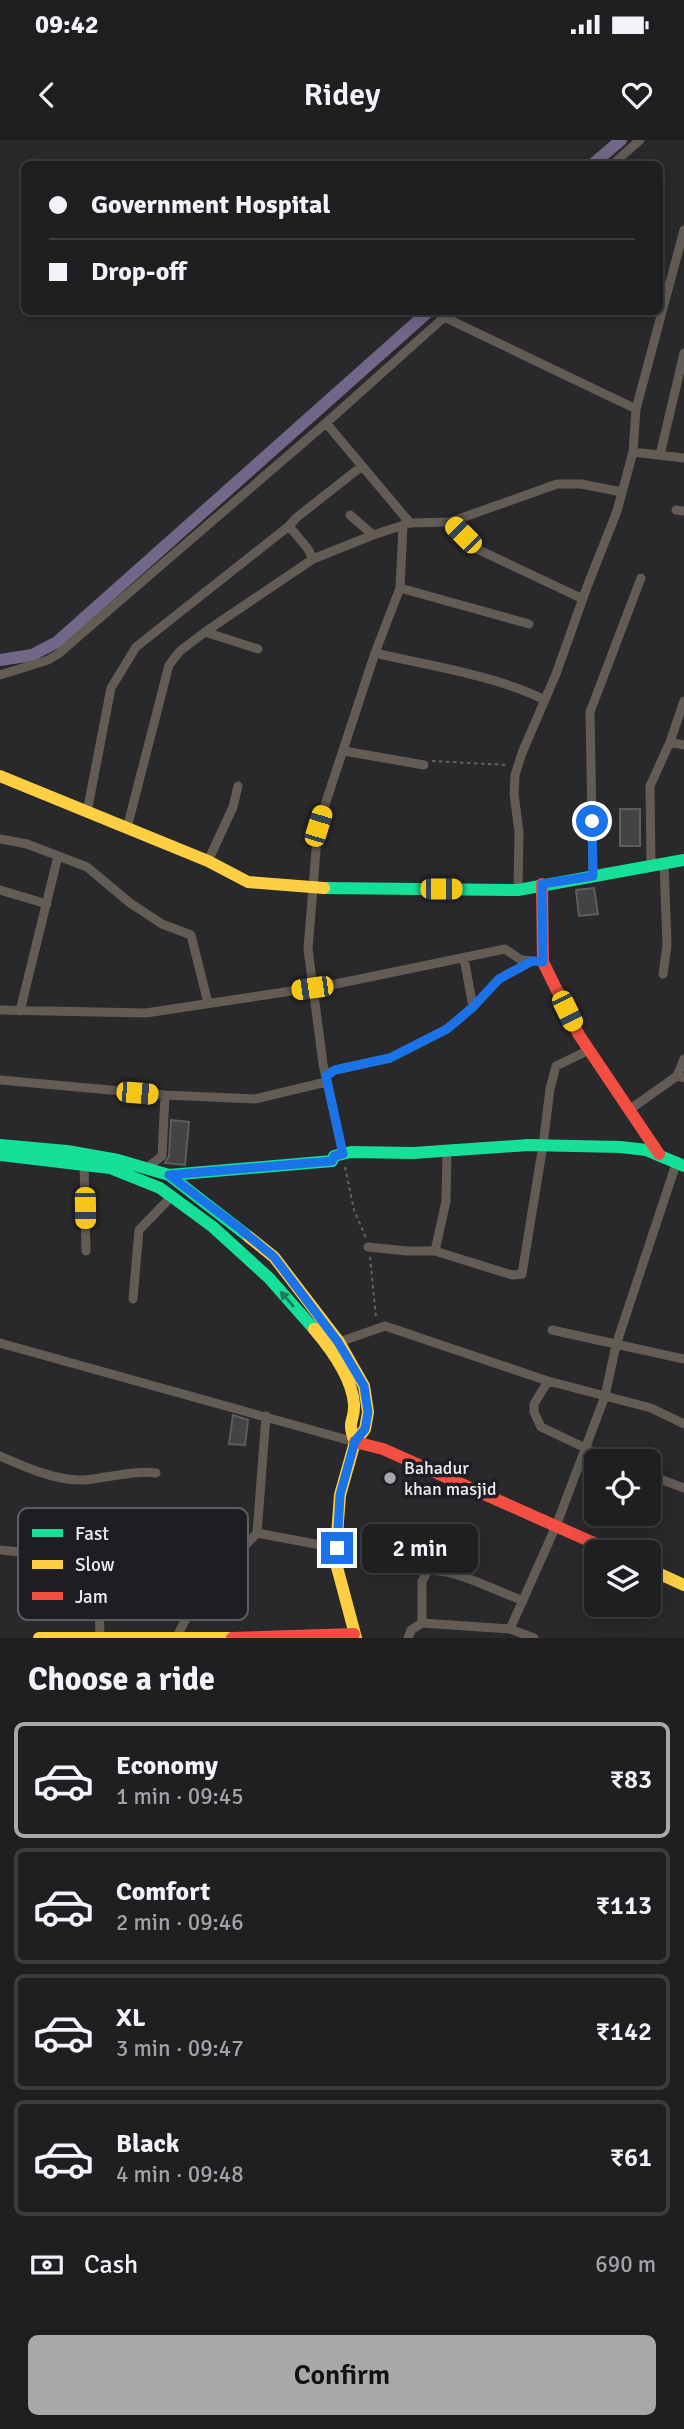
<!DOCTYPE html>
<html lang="en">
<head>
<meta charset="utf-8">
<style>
	:root { --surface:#1f1e20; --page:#272729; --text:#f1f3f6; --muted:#a1a2a5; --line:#3c3c3e; --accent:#a8a7aa }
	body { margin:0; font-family:Signika,sans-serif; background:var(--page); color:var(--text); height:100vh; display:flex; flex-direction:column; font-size:26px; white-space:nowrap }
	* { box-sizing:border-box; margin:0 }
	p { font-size:23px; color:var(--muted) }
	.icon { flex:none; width:38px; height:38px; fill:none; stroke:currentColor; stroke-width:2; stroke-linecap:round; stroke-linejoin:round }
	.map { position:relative; height:1498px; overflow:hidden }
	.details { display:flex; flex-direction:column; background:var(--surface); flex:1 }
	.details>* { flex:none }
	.hud { position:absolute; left:21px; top:21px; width:642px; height:154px; border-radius:10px; box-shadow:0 4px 18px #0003,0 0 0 2px var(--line); display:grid; align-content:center; height:154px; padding:0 28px; background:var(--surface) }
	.controls { position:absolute; left:584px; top:1309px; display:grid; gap:14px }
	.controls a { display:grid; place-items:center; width:77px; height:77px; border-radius:10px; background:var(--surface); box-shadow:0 4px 18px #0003,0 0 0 2px var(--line); font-size:35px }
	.end { position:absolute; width:32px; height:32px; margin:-16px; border:9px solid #1a73e8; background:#fff; box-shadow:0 0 0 4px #fff }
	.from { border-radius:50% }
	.bubble { position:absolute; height:49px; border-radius:10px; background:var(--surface); box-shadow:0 4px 18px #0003,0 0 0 2px var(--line); font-size:23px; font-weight:600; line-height:49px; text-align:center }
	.car { position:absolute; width:21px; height:42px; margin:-21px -10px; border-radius:9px; box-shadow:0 0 5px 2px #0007; background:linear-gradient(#f5c518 24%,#345 0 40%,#f5c518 0 76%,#345 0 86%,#f5c518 0) }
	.hud b { display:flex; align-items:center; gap:24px; height:66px; font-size:26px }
	.hud b+b { border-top:2px solid var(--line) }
	.hud i { width:18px; height:18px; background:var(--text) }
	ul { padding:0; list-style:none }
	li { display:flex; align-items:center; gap:21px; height:116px; margin:0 14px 10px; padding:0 14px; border:4px solid var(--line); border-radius:10px }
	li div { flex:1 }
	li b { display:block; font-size:26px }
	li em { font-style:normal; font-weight:600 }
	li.current { border-color:var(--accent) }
	li>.icon { width:63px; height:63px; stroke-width:1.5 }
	h2 { padding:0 28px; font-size:32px; line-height:84px }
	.pay { display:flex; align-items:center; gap:18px; height:77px; padding:0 28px; font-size:26px }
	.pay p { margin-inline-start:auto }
	.button { display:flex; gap:14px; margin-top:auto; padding:14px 28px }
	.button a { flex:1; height:80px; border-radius:10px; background:var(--accent); color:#111; font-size:28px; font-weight:600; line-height:80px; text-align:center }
	.status { display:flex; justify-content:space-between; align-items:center; height:49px; padding:0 35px; background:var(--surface); direction:ltr }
	.status svg { height:19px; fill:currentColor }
	header { display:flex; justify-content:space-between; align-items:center; height:91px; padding:0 28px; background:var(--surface); font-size:32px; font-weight:600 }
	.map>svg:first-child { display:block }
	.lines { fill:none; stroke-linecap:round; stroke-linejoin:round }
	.canal { stroke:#716788; stroke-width:12 }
	.building { fill:#434244; stroke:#5d5d5e; stroke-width:2 }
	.path { stroke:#65615d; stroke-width:2; stroke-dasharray:3.5 3.5; stroke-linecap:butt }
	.street { stroke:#625c55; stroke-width:9 }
	.fast { stroke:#16e098; stroke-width:12 }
	.slow { stroke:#ffcf43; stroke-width:12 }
	.jam { stroke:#f24e42; stroke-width:12 }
	.oneway { fill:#1a7e5c }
	.route { stroke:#1a73e8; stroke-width:9 }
	.poi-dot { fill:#a8a7aa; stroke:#1e1d21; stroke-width:2.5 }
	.labels { text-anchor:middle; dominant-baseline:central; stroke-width:7; stroke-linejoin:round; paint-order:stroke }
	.poi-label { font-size:18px; fill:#edecef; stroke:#1e1d21; text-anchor:start }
	.key { fill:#1e1d21; stroke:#5c5b5f; stroke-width:2 }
	.key-label { font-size:19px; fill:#edecef }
</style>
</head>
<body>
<div class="status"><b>09:42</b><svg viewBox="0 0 49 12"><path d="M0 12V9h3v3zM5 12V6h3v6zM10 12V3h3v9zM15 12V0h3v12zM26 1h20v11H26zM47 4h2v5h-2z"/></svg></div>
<header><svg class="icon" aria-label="back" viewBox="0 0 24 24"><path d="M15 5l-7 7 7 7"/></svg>Ridey<svg class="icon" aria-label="heart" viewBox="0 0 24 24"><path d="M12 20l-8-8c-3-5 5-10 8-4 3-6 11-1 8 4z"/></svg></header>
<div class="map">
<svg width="684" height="1498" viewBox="0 0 684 1498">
	<rect width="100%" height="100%" fill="#29282a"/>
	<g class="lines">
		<!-- canal -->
		<path class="canal" d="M593,24l28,-24
			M0,520l32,-5 25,-13 371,-330"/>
	</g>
	<!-- building -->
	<path class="building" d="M620,669h20v37h-20z
		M594,748l4,26 -19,2 -3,-26z
		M171,980l18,2 -4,43 -20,-2 4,-7z
		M233,1275l15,5 -3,25 -16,-1z"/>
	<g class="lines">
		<!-- path -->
		<path class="path" d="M432,621l75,4
			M345,1027l9,43 12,28
			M370,1117l6,61"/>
		<!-- street -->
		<path class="street" d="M613,24l27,-24
			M684,90l-48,179 -3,43 51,6
			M444,177l192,92
			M326,283l84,100 -37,12 -23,-20
			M660,315l24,-102
			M676,370l8,1
			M450,382l107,-38h24l41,8
			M410,383l40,-1 27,27 106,50
			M403,385l-3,63 129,36
			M289,386l19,23 5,10
			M205,492l53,17
			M375,513l25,-65
			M0,535l48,-15 10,-6 268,-231 124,-111
			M670,602l14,3
			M344,611l80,14
			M87,672l24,-124 25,-41 153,-121 7,-8 66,-52
			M127,688l42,-163 11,-14 25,-19 108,-73 60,-24
			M0,699l27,5 60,23 43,36 32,21 29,11 17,68
			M208,721l25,-54 5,-21
			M651,726l-1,-80 20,-44 14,-41
			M593,736l-3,-164 51,-134
			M0,750l47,14
			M518,750l1,-58 -5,-38 1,-19 7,-22 34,-79 31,-87 30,-76 16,-59
			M464,818l9,49
			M663,834l4,-29 -3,-82
			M0,870l146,3 185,-28 174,-36 16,11 13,1
			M20,871l38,-155
			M677,936l7,-17
			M0,940l165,15 90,4 71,-17v-6l9,-6 55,-12 57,-29 26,-22 26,-28 33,-18
			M629,970l48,-34 7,2
			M343,1014l-20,-90 -15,-115 10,-123 57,-173c55,13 120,22 170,47
			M84,1024l2,87
			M148,1027l14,-11 3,-61
			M368,1107l39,4h28l77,24 10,-1 21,-129 7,-56 6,-23 33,-16
			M435,1111l11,-50 1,-50
			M133,1159l6,-69 32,-33
			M552,1190l132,29
			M339,1202l46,-16 163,55 103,27 33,16
			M0,1203l355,99
			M548,1241l-14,23v8l7,15 72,34
			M0,1316c25,11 56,25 84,24 25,-2 48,-10 72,-7
			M649,1335l35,13
			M257,1393l80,15
			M0,1410l159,16 14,7 26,21
			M98,1419l2,79
			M422,1483v-42l6,-10c22,-4 72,21 95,30
			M510,1489l24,9
			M176,1498l23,-44 58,-61 9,-117
			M408,1498l3,-8 11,-7 88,6 46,-103 49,-130 11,-51 61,-184"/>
		<!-- fast -->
		<path class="fast" d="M324,748l194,2 166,-30
			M0,1005l67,6 51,9 51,15 80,62
			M0,1015l110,13 50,20 53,39 56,51 45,51
			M169,1035l163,-14 2,-5 17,-4 62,1 115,-8 93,2 25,3 38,16"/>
		<!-- slow -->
		<path class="slow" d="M0,636l208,85 40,21 76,6
			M249,1097l25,20 65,85 25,44 4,26 -3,17 -10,13 -15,53 -3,40v32l19,71
			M314,1189c17,20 38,48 40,75 1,19 -8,15 1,38
			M649,1429l35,16
			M39,1498h190"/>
		<!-- jam -->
		<path class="jam" d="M542,744l1,78 36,73 80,119
			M355,1302l28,7 231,103
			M232,1498l122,-4"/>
	</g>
	<!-- one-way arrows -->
	<defs><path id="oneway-solid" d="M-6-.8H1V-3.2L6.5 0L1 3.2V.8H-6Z" transform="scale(1.75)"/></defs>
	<use class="oneway" href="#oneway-solid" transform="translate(287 1159) rotate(-131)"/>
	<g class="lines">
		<!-- route -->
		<path class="route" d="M337,1408l3,-53 15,-54 10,-12 3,-17 -4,-26 -26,-44 -64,-85 -35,-29 -70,-53 163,-14 2,-5 9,-2 -17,-78 9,-6 55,-12 57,-29 26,-22 26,-28 33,-18 11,1 -1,-78 51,-8 -1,-55"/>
	</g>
	<!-- markers -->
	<circle class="poi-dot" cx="390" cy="1338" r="7"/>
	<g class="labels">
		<!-- poi labels -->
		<g class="poi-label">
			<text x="404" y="1328">Bahadur<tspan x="404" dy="21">khan masjid</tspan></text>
		</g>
	</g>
	<!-- legend -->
	<rect x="18" y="1368" width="230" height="112" rx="10" class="key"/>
	<rect x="32" y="1389" width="31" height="8" fill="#16e098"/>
	<rect x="32" y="1420" width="31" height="9" fill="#ffcf43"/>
	<rect x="32" y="1452" width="31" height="8" fill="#f24e42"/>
	<g class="key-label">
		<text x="75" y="1400">Fast</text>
		<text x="75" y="1431">Slow</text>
		<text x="75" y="1463">Jam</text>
	</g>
</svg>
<div class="controls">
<a><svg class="icon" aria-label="locate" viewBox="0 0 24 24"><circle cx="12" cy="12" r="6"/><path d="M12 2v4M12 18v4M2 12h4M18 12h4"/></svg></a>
<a><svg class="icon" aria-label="layers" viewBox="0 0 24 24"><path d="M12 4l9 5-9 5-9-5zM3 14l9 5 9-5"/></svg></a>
</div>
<i class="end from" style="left:592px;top:681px"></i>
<i class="end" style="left:337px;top:1408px"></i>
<div class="bubble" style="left:362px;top:1384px;width:116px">2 min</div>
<i class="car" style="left:463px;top:395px;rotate:315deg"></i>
<i class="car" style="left:318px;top:686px;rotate:17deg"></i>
<i class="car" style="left:441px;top:749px;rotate:90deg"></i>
<i class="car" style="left:312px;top:848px;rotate:262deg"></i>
<i class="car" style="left:567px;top:871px;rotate:154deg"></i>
<i class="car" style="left:137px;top:953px;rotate:95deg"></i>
<i class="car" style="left:85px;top:1068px;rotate:179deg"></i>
<div class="hud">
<b><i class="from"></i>Government Hospital</b>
<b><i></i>Drop-off</b>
</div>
</div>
<section class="details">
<h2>Choose a ride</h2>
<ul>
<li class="current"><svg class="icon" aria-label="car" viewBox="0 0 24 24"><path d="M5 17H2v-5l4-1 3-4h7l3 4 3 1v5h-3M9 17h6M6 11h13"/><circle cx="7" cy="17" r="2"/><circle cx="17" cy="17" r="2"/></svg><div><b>Economy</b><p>1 min · 09:45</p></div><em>₹83</em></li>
<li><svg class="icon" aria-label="car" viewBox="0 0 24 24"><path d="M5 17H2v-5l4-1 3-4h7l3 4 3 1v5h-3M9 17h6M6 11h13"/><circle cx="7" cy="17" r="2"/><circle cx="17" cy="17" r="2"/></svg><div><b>Comfort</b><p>2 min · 09:46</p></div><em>₹113</em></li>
<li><svg class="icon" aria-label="car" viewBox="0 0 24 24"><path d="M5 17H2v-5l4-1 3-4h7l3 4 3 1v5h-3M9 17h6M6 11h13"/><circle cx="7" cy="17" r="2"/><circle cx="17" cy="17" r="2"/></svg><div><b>XL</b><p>3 min · 09:47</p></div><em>₹142</em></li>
<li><svg class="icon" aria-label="car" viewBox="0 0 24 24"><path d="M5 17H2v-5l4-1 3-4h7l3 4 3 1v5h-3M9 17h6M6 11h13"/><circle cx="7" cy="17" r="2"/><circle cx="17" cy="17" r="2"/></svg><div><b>Black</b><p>4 min · 09:48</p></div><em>₹61</em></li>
</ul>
<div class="pay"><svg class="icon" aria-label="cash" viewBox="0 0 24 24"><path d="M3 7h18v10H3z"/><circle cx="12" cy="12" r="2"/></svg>Cash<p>690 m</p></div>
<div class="button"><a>Confirm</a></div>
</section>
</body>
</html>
